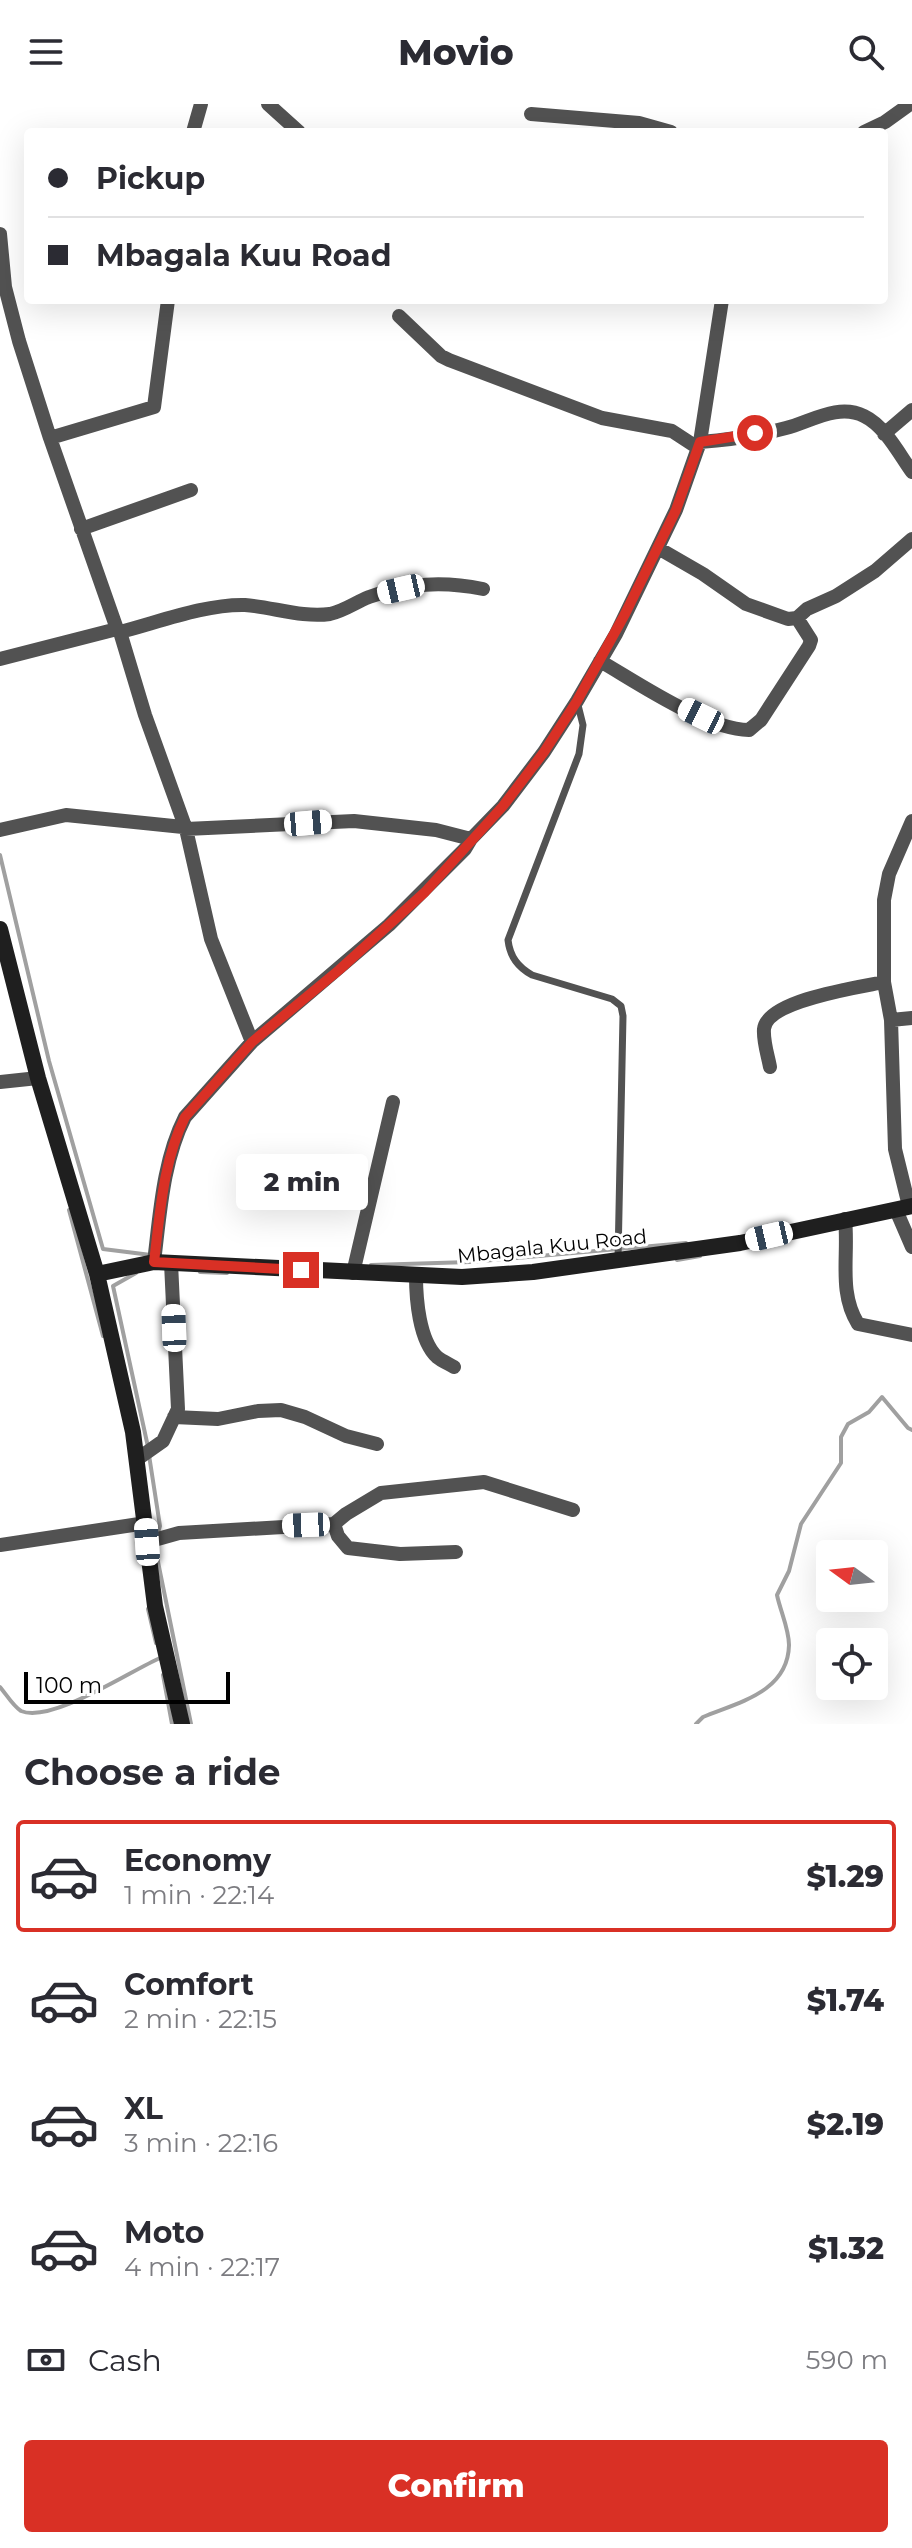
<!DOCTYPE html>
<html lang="en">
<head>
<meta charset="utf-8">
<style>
	:root { --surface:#fff; --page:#f7f7f7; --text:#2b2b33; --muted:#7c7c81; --line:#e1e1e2; --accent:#d93025 }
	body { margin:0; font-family:Montserrat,sans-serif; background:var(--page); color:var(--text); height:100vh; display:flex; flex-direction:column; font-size:30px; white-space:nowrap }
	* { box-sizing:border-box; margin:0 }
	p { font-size:26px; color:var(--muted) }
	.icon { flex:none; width:44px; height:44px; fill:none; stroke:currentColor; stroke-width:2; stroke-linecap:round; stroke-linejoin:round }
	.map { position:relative; height:1620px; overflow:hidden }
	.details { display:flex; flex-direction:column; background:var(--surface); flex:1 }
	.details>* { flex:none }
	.guide { position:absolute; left:24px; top:24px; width:864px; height:176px; border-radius:8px; box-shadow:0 8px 32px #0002; display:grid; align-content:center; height:176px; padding:0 24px; background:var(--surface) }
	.needle { width:52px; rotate:285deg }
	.controls { position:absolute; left:816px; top:1436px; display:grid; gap:16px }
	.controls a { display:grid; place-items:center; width:72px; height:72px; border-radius:8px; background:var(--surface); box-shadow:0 8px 32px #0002; font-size:40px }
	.scale { position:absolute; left:24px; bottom:20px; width:206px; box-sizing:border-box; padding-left:8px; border:4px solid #000; border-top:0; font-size:22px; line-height:28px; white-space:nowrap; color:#000; -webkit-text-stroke:6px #fff; paint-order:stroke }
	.end { position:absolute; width:36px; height:36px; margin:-18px; border:10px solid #d93025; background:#fff; box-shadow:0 0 0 4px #fff }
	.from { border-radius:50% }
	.bubble { position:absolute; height:56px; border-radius:8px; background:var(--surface); box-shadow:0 8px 32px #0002; font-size:26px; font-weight:800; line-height:56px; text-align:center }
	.car { position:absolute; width:24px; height:48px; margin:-24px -12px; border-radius:10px; box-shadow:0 0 6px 2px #0007; background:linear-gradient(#fff 24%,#345 0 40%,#fff 0 76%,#345 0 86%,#fff 0) }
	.guide b { display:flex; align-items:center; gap:28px; height:76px; font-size:30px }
	.guide b+b { border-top:2px solid var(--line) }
	.guide i { width:20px; height:20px; background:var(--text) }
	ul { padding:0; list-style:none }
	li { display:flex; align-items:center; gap:24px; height:112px; margin:0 16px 12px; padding:0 8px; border:4px solid transparent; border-radius:8px }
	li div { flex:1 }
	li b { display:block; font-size:30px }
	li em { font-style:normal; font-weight:800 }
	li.selected { border-color:var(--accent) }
	li>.icon { width:72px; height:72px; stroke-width:1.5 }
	h2 { padding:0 24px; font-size:36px; line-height:96px }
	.pay { display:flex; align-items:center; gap:20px; height:88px; padding:0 24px; font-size:30px }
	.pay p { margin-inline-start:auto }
	.button { display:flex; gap:16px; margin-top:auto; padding:16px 24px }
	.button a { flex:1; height:92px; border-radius:8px; background:var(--accent); color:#fff; font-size:32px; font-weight:800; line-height:92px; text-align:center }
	header { display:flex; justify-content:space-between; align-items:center; height:104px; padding:0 24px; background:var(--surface); font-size:36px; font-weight:800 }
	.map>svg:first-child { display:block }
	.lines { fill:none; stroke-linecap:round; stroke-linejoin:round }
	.stream { stroke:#a0a0a0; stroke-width:4 }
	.lane { stroke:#525252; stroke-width:7 }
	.street { stroke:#525252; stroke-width:14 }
	.secondary { stroke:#1f1f1f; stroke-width:16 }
	.route { stroke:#d93025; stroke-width:10 }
	.labels { text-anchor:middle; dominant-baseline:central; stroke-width:6; stroke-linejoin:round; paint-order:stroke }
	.street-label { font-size:20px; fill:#000; stroke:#fff }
</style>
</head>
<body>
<header><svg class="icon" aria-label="menu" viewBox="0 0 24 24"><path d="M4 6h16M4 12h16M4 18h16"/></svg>Movio<svg class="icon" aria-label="search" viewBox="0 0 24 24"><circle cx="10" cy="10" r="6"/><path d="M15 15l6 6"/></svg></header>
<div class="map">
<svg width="912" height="1620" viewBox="0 0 912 1620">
	<rect width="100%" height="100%" fill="#fff"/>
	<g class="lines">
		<!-- stream -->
		<path class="stream" d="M0,751l49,206 54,188 48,6
			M69,1106l34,126
			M677,1156l23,-4
			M371,1161l99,-3 216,-19
			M200,1168l27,1
			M136,1169l-23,13 35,161
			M149,1351l11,71 -2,7
			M157,1438l1,20 33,162
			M148,1505l8,34
			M163,1571l9,49
			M0,1583c6,7 13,19 21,24 30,13 109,-40 139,-53
			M696,1620l7,-7c36,-15 85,-25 86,-72 0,-16 -9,-35 -12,-50l12,-24 12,-47 40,-61v-26l7,-13 21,-12 13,-15 26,31 4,2"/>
		<!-- lane -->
		<path class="lane" d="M577,597l6,24 -4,29 -71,186c2,17 10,27 24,35l80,24 9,7 2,10 -5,243"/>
		<!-- street -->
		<path class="street" d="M268,0l31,28
			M531,10l108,9 32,9
			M193,28l8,-28
			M864,28l21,-10 25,-18
			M0,130l5,53 14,54 31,97 67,191 3,3 25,83 41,114 25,110 41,103
			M399,212l42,40 8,4 153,58 70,13 26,17
			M884,330l28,-24
			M50,334l104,-31 14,-107
			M700,338c27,-2 60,-7 86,-14 24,-6 52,-25 78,-12 21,10 35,38 48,56
			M81,425l110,-39
			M658,444l45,26 43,30 42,15 9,-1 10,-9 29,-13 39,-25 37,-32
			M120,528c39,-10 85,-28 125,-27 28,2 57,13 85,9 14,-3 26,-12 39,-17 39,-14 74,-16 114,-8
			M0,555l117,-30
			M600,557c38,22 105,68 149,69l12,-10 48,-74 2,-6 -14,-22
			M186,725l168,-8 82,9 35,9
			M0,726l66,-15 117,12
			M891,916l21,-2
			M770,963c-2,-11 -7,-26 -6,-38 3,-29 96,-42 120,-47
			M0,978l38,-4
			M909,1102l-14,-57 -4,-129 -7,-38v-82l5,-26 23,-53
			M896,1106l16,37
			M845,1115c4,36 -7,73 13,105l54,11
			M154,1158c6,-48 9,-102 31,-145l67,-75 137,-117 76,-76 6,-10 32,-33 41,-54 33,-51 39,-67 60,-124 24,-68 22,-142
			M353,1169l40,-171
			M416,1171c0,24 3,65 21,82 5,4 12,7 17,10
			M174,1313l44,2 40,-8 23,-1 24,7 41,19 31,8
			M136,1356l27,-19 15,-32 -7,-146
			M334,1420l4,12 10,12 52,6 56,-2
			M147,1438l32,-9 155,-9 12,-10 35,-21 103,-11 89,28
			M0,1441l146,-22"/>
		<!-- secondary -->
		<path class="secondary" d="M0,825l38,149 59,196 36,158 22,174 27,118
			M97,1170l57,-12 308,15 71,-5 207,-29 172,-37"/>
	</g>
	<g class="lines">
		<!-- route -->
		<path class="route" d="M301,1166l-147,-8c6,-48 9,-101 31,-145l67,-75 87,-72 86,-78 78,-86 41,-54 33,-51 48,-87 51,-104 24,-68 55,-9"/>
	</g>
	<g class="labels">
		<!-- street labels -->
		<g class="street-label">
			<text transform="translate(552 1142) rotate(-6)">Mbagala Kuu Road</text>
		</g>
	</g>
</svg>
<div class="controls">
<a><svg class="needle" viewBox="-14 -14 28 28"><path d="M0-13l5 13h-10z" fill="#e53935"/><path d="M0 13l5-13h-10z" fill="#7c7c81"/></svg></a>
<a><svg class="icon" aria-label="locate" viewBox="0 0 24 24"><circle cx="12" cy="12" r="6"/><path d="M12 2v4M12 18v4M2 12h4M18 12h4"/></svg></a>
</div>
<div class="scale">100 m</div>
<i class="end from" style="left:755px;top:329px"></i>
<i class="end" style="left:301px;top:1166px"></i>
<div class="bubble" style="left:236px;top:1050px;width:132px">2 min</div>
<i class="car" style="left:401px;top:485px;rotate:257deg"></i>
<i class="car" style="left:701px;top:612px;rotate:296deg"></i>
<i class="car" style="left:308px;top:719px;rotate:85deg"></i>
<i class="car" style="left:769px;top:1132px;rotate:257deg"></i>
<i class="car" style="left:174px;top:1224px;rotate:358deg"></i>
<i class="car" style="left:306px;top:1421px;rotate:268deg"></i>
<i class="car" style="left:147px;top:1438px;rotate:356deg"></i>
<div class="guide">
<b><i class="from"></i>Pickup</b>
<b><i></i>Mbagala Kuu Road</b>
</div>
</div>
<section class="details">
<h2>Choose a ride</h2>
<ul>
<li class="selected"><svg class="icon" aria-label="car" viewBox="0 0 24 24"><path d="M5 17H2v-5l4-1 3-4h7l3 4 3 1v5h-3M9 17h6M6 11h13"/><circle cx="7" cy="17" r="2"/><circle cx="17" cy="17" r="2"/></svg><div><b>Economy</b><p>1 min · 22:14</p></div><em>$1.29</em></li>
<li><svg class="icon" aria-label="car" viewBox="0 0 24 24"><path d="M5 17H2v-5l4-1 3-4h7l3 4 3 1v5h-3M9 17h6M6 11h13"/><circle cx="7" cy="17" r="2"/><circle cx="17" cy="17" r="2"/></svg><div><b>Comfort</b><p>2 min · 22:15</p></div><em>$1.74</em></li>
<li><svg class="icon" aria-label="car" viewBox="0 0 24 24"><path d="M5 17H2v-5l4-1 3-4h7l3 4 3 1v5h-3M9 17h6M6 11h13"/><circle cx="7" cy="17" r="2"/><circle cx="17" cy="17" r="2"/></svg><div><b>XL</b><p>3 min · 22:16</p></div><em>$2.19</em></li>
<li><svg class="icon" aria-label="car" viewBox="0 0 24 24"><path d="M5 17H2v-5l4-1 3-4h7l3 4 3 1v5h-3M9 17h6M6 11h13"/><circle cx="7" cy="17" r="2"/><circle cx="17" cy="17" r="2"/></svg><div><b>Moto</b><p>4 min · 22:17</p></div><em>$1.32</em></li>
</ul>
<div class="pay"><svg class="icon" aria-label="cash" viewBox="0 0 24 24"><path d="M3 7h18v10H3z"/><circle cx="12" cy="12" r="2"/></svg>Cash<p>590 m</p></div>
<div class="button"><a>Confirm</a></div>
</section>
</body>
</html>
